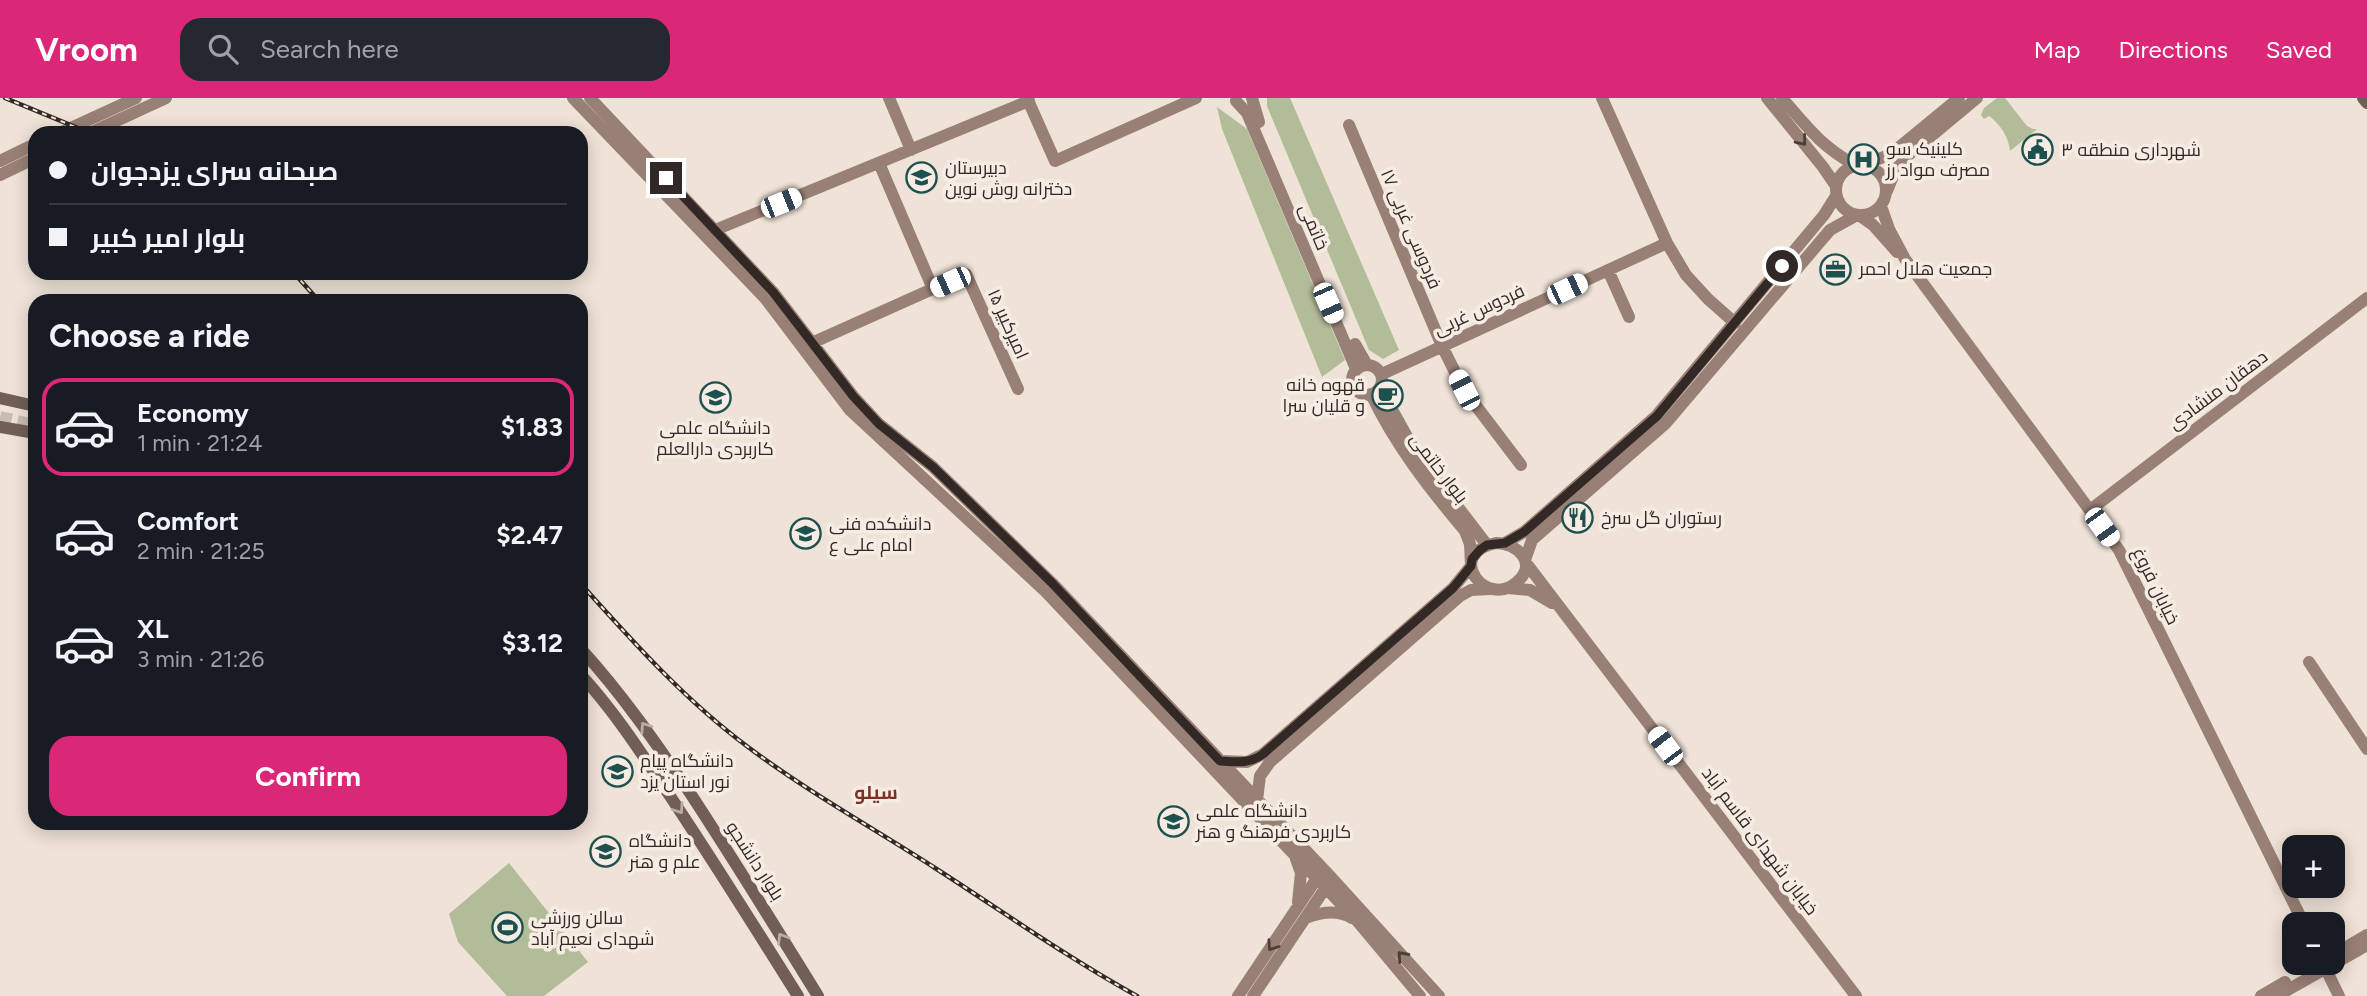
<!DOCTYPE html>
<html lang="en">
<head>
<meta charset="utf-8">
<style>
	:root { --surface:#171b24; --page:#242831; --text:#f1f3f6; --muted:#9ea1a6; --line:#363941; --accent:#db2777 }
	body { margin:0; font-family:Figtree,Cairo,sans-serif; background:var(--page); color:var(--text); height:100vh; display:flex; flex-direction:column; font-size:26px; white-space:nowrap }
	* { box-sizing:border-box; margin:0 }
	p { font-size:23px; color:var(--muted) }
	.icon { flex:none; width:38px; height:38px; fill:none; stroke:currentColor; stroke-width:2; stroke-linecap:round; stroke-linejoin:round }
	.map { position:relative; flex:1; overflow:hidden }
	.drawer { position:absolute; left:28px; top:196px; width:560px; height:536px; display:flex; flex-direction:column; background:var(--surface); border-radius:21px; box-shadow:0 4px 18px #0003 }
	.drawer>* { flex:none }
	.top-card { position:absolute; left:28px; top:28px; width:560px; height:154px; border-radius:21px; box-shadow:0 4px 18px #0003; display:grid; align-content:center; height:154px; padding:0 21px; background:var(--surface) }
	.controls { position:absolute; left:2282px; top:737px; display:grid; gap:14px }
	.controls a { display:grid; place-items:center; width:63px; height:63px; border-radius:14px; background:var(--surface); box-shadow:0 4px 18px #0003; font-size:35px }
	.end { position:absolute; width:32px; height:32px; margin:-16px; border:9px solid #322825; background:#fff; box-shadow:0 0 0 4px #fff }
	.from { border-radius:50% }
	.car { position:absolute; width:21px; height:42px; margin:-21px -10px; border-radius:9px; box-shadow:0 0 5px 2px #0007; background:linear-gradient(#fff 24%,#345 0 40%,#fff 0 76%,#345 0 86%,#fff 0) }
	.top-card b { display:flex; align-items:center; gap:24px; height:66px; font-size:26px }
	.top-card b+b { border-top:2px solid var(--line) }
	.top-card i { width:18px; height:18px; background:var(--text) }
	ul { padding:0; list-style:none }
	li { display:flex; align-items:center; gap:21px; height:98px; margin:0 14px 10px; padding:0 7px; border:4px solid transparent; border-radius:21px }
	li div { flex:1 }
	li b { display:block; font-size:26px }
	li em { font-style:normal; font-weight:700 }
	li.current { border-color:var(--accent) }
	li>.icon { width:63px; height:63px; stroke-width:1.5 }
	h2 { padding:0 21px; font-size:32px; line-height:84px }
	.cta { display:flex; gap:14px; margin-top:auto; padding:14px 21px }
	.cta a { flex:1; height:80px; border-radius:21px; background:var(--accent); color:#fff; font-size:28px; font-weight:700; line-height:80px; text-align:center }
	header { display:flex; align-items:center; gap:42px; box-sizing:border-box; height:98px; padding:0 35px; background:var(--accent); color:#fff }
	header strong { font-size:33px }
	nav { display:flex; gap:38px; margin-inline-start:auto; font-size:24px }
	.search { width:490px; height:63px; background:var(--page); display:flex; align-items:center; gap:18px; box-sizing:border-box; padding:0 24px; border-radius:21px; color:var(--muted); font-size:26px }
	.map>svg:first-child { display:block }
	.green { fill:#b3bc99 }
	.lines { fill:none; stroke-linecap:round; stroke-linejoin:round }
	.primary-tunnel { stroke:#c9bdb3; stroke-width:12; stroke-dasharray:12 6; stroke-linecap:butt }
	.secondary { stroke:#998076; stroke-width:12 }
	.primary { stroke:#735e57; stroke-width:12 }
	.rail-casing { stroke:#322825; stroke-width:4.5 }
	.rail { stroke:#f7ece3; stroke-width:2; stroke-dasharray:5; stroke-linecap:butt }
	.oneway { stroke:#4c3e39 }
	.oneway2 { stroke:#bcaca4 }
	.route { stroke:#322825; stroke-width:9 }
	.labels { text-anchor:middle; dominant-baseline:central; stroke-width:7; stroke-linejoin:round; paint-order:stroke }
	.poi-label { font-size:18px; fill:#322825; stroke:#f7ece3; text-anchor:start }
	.street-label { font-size:18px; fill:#322825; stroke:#f7ece3 }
	.neighbourhood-label { font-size:19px; font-weight:bold; fill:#7b3224; stroke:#f7ece3 }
</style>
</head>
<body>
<header>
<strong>Vroom</strong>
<div class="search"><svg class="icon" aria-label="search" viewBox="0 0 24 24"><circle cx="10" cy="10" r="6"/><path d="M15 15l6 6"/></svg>Search here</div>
<nav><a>Map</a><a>Directions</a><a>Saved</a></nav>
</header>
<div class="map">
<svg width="2367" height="898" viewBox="0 0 2367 898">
	<rect width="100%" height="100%" fill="#efe2d7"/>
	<!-- green -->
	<path class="green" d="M1267,0h23l109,252 -16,9 -14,-9 -102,-244z
		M1997,0h8l22,28 6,3h4l-27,22c-1,-14 -10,-27 -21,-35l-5,3 -3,-4 3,-7z
		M1217,9l30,22 98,231 -23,17 -100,-248z
		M509,765l79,99 -44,34h-37l-49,-54 -9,-28z"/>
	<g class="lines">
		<!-- primary-tunnel -->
		<path class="primary-tunnel" d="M0,319l35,8"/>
		<!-- secondary -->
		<path class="secondary" d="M573,0l192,200 85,112 194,180 314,332 62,74
			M590,0l183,194 80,104 26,28 54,43 119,116 276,291 111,122
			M889,0l22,52
			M1027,0l28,63 141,-63
			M1252,0l7,24
			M1602,0l65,145 19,32 22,24 27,24
			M1767,0l56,69 13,19
			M1782,0c25,29 39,48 73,67
			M1236,3l11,12 109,256
			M1349,27l93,221 22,44 57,75
			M60,35l76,-35
			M90,35l76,-35
			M0,63l35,-17
			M879,65l54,126
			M1836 92a25 25 0 1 1 50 0a25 25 0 1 1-50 0Z
			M1864,67l27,-11 68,-56
			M0,77l35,-17
			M1887,93l8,-20 10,-13 72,-60
			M1881,108l8,23 16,30 214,291 185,374
			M1859,117l14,10 24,27
			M715,132l314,-129
			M1608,172l21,47
			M814,244l152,-68 52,115
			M1355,246l12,21
			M1352 282a15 15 0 1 1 30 0a15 15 0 1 1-30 0Z
			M1382,276l285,-131
			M1380,290l35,63 72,94
			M1371,296c24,51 58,94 94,137l5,13 1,21
			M2090,412l277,-212
			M1496,445c21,0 42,20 22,38 -31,30 -75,-27 -22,-38z
			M1505,445l19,-11 132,-116 168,-201 12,-19
			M1525,462l7,-20 133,-116 165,-194 27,-15
			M1526,465l330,433
			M1508,490l22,2 22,13
			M2309,564l58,87
			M1220,663l27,1 16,-8 190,-166 18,-22
			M1257,702l3,-24 10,-14 190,-166 11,-6 19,-1
			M1296,761l5,14 -3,29
			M1306,820c15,-6 31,-9 46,0
			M2333,857l34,-20
			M2323,865l16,33
			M1238,898l79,-118 11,-4 -2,13 -73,109
			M2261,898l24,-14
			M2277,898l90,-51"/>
		<!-- primary -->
		<path class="primary" d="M2363,0l4,5
			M0,300l35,8
			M0,329l35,6
			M581,551c41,45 75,94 109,144 44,67 86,135 128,203
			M581,577c34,37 61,79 89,121 44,66 86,133 128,200"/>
		<defs>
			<path id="rail" d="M5,0l85,35
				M294,175l25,28
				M581,486c52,58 105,117 167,163 60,45 125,81 187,121 67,43 133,90 202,128"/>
		</defs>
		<!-- rail casing -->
		<use href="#rail" class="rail-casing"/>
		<!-- rail -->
		<use href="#rail" class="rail"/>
	</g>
	<!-- one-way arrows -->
	<defs><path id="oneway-chevron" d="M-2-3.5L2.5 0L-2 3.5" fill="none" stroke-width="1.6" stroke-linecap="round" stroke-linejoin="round" transform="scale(1.75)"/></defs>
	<g class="oneway">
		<use href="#oneway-chevron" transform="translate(1802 43) rotate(51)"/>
		<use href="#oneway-chevron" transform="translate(1272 848) rotate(124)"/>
		<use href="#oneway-chevron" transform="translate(1402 858) rotate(-132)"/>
	</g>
	<g class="oneway2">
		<use href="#oneway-chevron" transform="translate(645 629) rotate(-124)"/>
		<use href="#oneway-chevron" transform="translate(679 711) rotate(56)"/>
		<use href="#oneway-chevron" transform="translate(782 840) rotate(-122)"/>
	</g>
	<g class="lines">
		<!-- route -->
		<path class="route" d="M666,80l107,114 80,104 26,28 54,43 119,116 168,178c16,1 30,3 43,-7l190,-166 18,-22 1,-7 8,-9 7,-5 18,-2 19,-11 133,-116 125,-150"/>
	</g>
	<!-- icons -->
	<defs>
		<symbol id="civic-ring" viewBox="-11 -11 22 22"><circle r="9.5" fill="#f7ece3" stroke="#1e504f" stroke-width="1.5"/><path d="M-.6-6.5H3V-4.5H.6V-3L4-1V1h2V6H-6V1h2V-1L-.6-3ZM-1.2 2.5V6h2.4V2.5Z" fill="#1e504f"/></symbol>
		<symbol id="hospital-ring" viewBox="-11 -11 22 22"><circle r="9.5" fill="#f7ece3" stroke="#1e504f" stroke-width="1.5"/><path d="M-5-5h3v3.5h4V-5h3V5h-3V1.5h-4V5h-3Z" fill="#1e504f"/></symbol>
		<symbol id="school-ring" viewBox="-11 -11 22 22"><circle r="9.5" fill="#f7ece3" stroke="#1e504f" stroke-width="1.5"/><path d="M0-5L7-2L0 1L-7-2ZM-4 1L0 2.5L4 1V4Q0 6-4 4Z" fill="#1e504f"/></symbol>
		<symbol id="office-ring" viewBox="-11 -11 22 22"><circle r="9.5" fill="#f7ece3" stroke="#1e504f" stroke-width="1.5"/><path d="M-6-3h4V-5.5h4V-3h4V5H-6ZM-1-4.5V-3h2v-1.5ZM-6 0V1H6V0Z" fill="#1e504f"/></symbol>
		<symbol id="cafe-ring" viewBox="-11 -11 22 22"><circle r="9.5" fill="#f7ece3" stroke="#1e504f" stroke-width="1.5"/><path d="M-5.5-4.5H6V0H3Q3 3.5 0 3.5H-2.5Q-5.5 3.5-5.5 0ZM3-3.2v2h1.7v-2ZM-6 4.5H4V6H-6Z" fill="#1e504f"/></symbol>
		<symbol id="university-ring" viewBox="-11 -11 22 22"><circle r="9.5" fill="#f7ece3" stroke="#1e504f" stroke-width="1.5"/><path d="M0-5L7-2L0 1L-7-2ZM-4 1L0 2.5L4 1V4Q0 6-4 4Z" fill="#1e504f"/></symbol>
		<symbol id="restaurant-ring" viewBox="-11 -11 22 22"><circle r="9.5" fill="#f7ece3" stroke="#1e504f" stroke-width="1.5"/><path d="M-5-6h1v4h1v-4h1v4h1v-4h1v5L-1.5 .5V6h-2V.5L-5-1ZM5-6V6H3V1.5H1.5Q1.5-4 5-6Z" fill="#1e504f"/></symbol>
		<symbol id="stadium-ring" viewBox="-11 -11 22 22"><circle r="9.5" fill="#f7ece3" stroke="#1e504f" stroke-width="1.5"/><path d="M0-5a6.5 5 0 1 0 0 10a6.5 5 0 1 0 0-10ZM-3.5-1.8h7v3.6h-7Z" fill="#1e504f"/></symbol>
	</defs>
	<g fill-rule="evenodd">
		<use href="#civic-ring" x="2020" y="34" width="35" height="35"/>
		<use href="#hospital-ring" x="1846" y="44" width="35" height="35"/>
		<use href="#school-ring" x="904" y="62" width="35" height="35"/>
		<use href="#office-ring" x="1818" y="154" width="35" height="35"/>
		<use href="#cafe-ring" x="1370" y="280" width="35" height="35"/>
		<use href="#university-ring" x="698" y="282" width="35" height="35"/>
		<use href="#restaurant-ring" x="1560" y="402" width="35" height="35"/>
		<use href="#university-ring" x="788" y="418" width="35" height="35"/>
		<use href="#university-ring" x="600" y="656" width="35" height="35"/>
		<use href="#university-ring" x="1156" y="706" width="35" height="35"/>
		<use href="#university-ring" x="588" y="736" width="35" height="35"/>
		<use href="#stadium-ring" x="490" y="812" width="35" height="35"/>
	</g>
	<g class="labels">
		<!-- poi labels -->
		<g class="poi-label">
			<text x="1886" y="51">کلینیک سو<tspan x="1886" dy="21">مصرف مواد رز</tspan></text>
			<text x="2061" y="52">شهرداری منطقه ۳</text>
			<text x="945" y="70">دبیرستان<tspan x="945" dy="21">دخترانه روش نوین</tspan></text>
			<text x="1859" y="171">جمعیت هلال احمر</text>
			<text x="1365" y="287" text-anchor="end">قهوه خانه<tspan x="1365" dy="21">و قلیان سرا</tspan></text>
			<text x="715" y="330" text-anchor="middle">دانشگاه علمی<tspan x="715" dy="21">کاربردی دارالعلم</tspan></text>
			<text x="1601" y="420">رستوران گل سرخ</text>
			<text x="829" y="426">دانشکده فنی<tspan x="829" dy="21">امام علی ع</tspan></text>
			<text x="640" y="663">دانشگاه پیام<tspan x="640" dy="21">نور استان یزد</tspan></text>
			<text x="1196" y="713">دانشگاه علمی<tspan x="1196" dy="21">کاربردی فرهنگ و هنر</tspan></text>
			<text x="629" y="743">دانشگاه<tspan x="629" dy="21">علم و هنر</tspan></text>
			<text x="531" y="820">سالن ورزشی<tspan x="531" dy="21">شهدای نعیم آباد</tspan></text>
		</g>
		<!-- street labels -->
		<g class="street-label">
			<text transform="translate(1314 129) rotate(67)">خاتمی</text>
			<text transform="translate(1411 131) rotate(67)">فردوسی غربی ۱۷</text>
			<text transform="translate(1479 212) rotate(-25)">فردوس غربی</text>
			<text transform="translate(1008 226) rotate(66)">امیرکبیر ۱۵</text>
			<text transform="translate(2218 292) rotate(-37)">دهقان منشادی</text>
			<text transform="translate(1439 370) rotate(53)">بلوار خاتمی</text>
			<text transform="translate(2156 488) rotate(64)">خیابان فروغ</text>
			<text transform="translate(1760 743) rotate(53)">خیابان شهدای قاسم آباد</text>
			<text transform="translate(755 763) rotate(57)">بلوار دانشجو</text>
		</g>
		<!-- neighbourhood labels -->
		<g class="neighbourhood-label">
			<text x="876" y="694">سیلو</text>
		</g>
	</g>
</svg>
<div class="controls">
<a>+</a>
<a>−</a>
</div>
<i class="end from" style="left:1782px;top:168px"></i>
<i class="end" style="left:666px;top:80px"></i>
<i class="car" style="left:781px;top:105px;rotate:68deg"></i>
<i class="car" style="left:950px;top:184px;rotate:246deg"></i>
<i class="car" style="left:1567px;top:191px;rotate:65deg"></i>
<i class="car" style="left:1328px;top:205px;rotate:156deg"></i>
<i class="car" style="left:1464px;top:292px;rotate:333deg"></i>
<i class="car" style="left:2102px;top:429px;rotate:144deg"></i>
<i class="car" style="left:1665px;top:648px;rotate:323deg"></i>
<div class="top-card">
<b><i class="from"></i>صبحانه سرای یزدجوان</b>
<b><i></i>بلوار امیر کبیر</b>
</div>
<section class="drawer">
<h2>Choose a ride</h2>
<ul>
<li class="current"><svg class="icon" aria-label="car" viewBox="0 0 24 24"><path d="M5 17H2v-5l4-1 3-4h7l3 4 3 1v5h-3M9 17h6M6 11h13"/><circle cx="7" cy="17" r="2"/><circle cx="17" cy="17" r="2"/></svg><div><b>Economy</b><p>1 min · 21:24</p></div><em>$1.83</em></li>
<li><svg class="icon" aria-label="car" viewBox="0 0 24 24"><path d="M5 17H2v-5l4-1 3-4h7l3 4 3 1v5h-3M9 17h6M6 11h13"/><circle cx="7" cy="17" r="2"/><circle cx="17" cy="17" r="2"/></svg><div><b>Comfort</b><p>2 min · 21:25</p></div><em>$2.47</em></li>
<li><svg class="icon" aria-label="car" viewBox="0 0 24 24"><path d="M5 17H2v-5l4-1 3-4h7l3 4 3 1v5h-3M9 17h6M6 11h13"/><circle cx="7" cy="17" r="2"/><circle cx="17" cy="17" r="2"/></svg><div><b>XL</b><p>3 min · 21:26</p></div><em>$3.12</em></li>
</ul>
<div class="cta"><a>Confirm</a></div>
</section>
</div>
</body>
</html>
